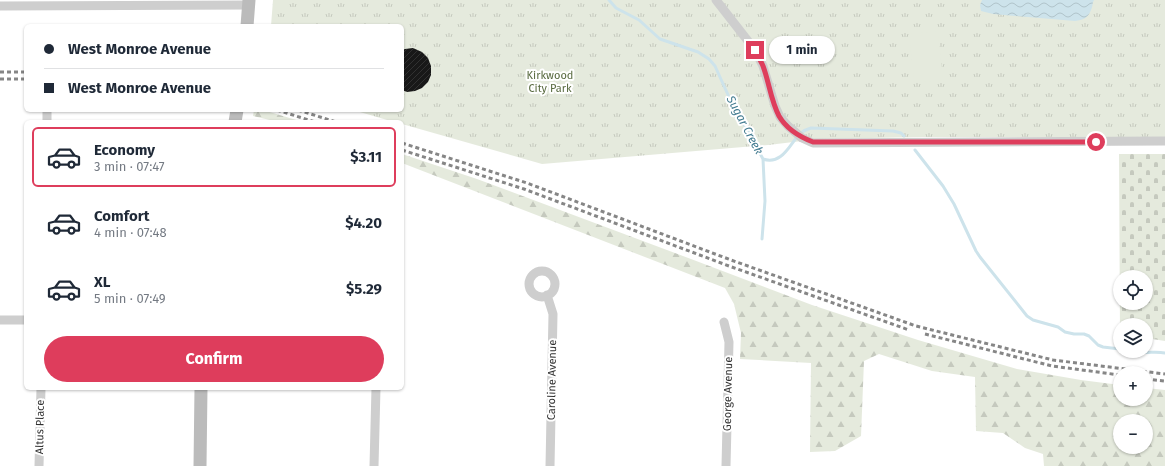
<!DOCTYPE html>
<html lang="en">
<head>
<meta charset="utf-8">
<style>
	:root { --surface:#fff; --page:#f6f6f7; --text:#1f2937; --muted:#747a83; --line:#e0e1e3; --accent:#de3d5c }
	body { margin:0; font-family:"Fira Sans",sans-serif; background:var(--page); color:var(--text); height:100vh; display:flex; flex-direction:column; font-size:15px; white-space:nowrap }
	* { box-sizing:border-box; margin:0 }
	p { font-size:13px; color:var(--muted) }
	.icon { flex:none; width:22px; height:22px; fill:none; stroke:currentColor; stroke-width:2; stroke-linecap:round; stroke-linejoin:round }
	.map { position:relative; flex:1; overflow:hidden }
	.side { position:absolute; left:24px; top:120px; width:380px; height:270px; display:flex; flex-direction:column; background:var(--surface); border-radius:6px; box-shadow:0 1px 3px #0004 }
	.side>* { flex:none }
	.banner { position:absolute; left:24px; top:24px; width:380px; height:88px; border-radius:6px; box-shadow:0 1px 3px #0004; display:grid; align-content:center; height:88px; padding:0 20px; background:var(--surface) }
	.tools { position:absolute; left:1113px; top:270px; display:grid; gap:8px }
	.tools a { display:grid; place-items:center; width:40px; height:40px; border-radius:50%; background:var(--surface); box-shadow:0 1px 3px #0004; font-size:20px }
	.end { position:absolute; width:18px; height:18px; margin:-9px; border:5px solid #de3d5c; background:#fff; box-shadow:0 0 0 2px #fff }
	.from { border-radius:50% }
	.bubble { position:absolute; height:28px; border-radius:14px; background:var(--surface); box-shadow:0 1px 3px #0004; font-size:13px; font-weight:700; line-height:28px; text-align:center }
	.banner b { display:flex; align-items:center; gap:14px; height:38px; font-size:15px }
	.banner b+b { border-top:1px solid var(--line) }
	.banner i { width:10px; height:10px; background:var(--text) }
	ul { padding:7px 0 0; list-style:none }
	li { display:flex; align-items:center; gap:12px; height:60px; margin:0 8px 6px; padding:0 12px; border:2px solid transparent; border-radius:6px }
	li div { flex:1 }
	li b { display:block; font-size:15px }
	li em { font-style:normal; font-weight:700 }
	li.selected { border-color:var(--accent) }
	li>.icon { width:36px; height:36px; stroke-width:1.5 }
	.cta { display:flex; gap:8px; margin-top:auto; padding:8px 20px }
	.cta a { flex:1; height:46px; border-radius:24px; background:var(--accent); color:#fff; font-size:16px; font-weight:700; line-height:46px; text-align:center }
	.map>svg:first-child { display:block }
	.forest { fill:url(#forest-firs); fill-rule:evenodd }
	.cemetery { fill:url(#cemetery-stones); fill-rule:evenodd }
	.park { fill:url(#park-tufts) }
	.garden { fill:#e5eadd }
	.water { fill:url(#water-waves) }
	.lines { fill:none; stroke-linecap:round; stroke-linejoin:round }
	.stream { stroke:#cde3eb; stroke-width:3 }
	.building { fill:url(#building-hatch) }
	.street { stroke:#cecece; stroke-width:9 }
	.secondary { stroke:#bbb; stroke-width:13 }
	.rail { stroke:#868686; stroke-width:3; stroke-dasharray:4 3; stroke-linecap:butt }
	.route { stroke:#de3d5c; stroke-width:5 }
	.labels { text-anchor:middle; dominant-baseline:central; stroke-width:4; stroke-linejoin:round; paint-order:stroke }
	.park-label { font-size:11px; fill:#596b40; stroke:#fff }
	.street-label { font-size:11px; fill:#313131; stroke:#fff }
	.water-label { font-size:12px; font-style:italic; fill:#427b90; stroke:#fff }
</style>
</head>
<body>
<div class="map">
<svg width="1165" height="466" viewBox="0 0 1165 466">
	<defs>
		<pattern id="forest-firs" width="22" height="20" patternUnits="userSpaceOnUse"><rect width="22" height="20" fill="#e5eadd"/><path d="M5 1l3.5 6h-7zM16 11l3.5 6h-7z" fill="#c5c9be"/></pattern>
		<pattern id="cemetery-stones" width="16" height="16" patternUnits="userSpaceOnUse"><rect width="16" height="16" fill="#e5eadd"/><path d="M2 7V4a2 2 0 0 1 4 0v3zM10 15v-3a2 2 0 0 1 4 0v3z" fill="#c5c9be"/></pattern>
		<pattern id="park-tufts" width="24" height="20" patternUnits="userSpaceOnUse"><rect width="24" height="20" fill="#e5eadd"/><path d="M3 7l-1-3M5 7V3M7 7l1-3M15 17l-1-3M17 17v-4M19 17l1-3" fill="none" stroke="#c5c9be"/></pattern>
		<pattern id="water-waves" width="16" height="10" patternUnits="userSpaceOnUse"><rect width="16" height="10" fill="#cde3eb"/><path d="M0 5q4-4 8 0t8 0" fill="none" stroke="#b0c3ca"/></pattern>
		<pattern id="building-hatch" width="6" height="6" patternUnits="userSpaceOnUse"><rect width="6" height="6" fill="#181818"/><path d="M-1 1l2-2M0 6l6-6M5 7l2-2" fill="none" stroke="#313131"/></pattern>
	</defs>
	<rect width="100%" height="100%" fill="#fff"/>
	<!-- forest -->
	<path class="forest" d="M254,110h9l40,12h-25l-25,-6z
		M402,154l75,25 214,80 121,46 106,35 99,29 64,11 39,5v14h26v-11l19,2v76h-121l-1,-12 -18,-6 -22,-15 -27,-2 -1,-54 -43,-6 -53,-17 -15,7 -3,75 -26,15 -25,1 1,-89 -71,-4 1,-26 -7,-29 -9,-16 -323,-125zM1120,421h26v26h-26z"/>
	<!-- cemetery -->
	<path class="cemetery" d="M1119,154h46v187l-19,-3v-13h-26v9zM1120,277h26v26h-26z"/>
	<!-- park -->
	<path class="park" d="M273,0h892v137h-243l-103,2 -51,6 -226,19 -140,-40v-2h-8l-41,-12h49v-84h-131z"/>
	<!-- garden -->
	<path class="garden" d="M938,31l5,49 -29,3 -5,-49z"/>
	<!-- water -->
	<path class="water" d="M982,0h112c-2,3 -1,6 -3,10 -3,8 -8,10 -16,11l-82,-7 -12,-3 -1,-6z"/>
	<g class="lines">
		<!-- stream -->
		<path class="stream" d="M609,0l7,8 23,12 21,19 38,13 11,7 6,7 14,31 34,62 2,42 -3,38
			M915,150l28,36 11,18 22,47 4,6 47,59 6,4 25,7 7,5 9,2h10l5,2 9,9 5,2 17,2
			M763,159c21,7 28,-19 39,-27 3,-2 6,-3 9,-4l82,3 8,2 3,3
			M1135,351c10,3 20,0 30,2"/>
	</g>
	<!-- building -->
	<path class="building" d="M413,48l9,4 6,6 3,8v9l-3,7 -6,6 -7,3 -8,1 -5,-2v-40l3,-1z"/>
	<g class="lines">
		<!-- street -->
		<path class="street" d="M716,0l39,50 8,16 12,40 5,11 8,9 14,12 11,5 352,-2
			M0,6l249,-1
			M47,122v-12
			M529 284a13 13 0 1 1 26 0a13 13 0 1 1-26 0Z
			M547,295l6,19 -3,152
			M0,320h26
			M724,322l5,20 -3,124
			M39,466l2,-78
			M374,466l2,-78"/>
		<!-- secondary -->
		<path class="secondary" d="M247,26l2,-26
			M235,122l2,-12
			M200,466l1,-78"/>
		<!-- rail -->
		<path class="rail" d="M0,72h26
			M0,79h26
			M277,110l38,12
			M298,110l38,12
			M402,143l125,40 204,77 185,66 137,34 112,14
			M402,150l122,39 205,77 180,64
			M925,334l127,32 68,9
			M1146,379l19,2"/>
	</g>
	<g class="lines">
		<!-- route -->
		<path class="route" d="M755,50c2,5 6,11 8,16 6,16 8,35 16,50 7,12 21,21 34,26h283"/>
	</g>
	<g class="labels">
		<!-- park labels -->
		<g class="park-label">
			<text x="550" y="75">Kirkwood<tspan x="550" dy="13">City Park</tspan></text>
		</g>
		<!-- street labels -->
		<g class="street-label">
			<text transform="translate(552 380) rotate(-89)">Caroline Avenue</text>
			<text transform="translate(728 394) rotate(-89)">George Avenue</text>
			<text transform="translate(40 427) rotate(-89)">Altus Place</text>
		</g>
		<!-- water labels -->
		<g class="water-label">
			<text transform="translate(745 125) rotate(62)">Sugar Creek</text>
		</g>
	</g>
</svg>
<div class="tools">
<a><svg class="icon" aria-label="locate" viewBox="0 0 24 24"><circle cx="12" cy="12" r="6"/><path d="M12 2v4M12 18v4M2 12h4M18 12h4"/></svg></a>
<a><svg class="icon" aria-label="layers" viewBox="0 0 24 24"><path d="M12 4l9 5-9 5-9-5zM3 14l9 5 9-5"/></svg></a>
<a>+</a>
<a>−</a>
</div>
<i class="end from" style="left:1096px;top:142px"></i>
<i class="end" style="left:755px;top:50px"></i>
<div class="bubble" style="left:769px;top:36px;width:66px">1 min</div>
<div class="banner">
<b><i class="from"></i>West Monroe Avenue</b>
<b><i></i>West Monroe Avenue</b>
</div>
<section class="side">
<ul>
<li class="selected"><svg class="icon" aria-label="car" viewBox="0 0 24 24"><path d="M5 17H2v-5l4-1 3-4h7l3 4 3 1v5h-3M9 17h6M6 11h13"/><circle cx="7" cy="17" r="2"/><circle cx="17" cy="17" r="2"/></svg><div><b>Economy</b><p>3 min · 07:47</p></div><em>$3.11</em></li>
<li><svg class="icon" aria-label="car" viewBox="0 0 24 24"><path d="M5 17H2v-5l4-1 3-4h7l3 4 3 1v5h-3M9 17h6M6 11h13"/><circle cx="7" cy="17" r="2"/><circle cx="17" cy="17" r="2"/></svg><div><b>Comfort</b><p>4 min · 07:48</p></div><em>$4.20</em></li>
<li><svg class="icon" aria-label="car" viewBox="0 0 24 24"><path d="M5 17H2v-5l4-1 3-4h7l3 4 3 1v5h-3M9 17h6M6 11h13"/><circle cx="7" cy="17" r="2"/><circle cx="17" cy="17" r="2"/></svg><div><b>XL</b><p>5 min · 07:49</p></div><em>$5.29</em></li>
</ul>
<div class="cta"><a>Confirm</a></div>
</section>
</div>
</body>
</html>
